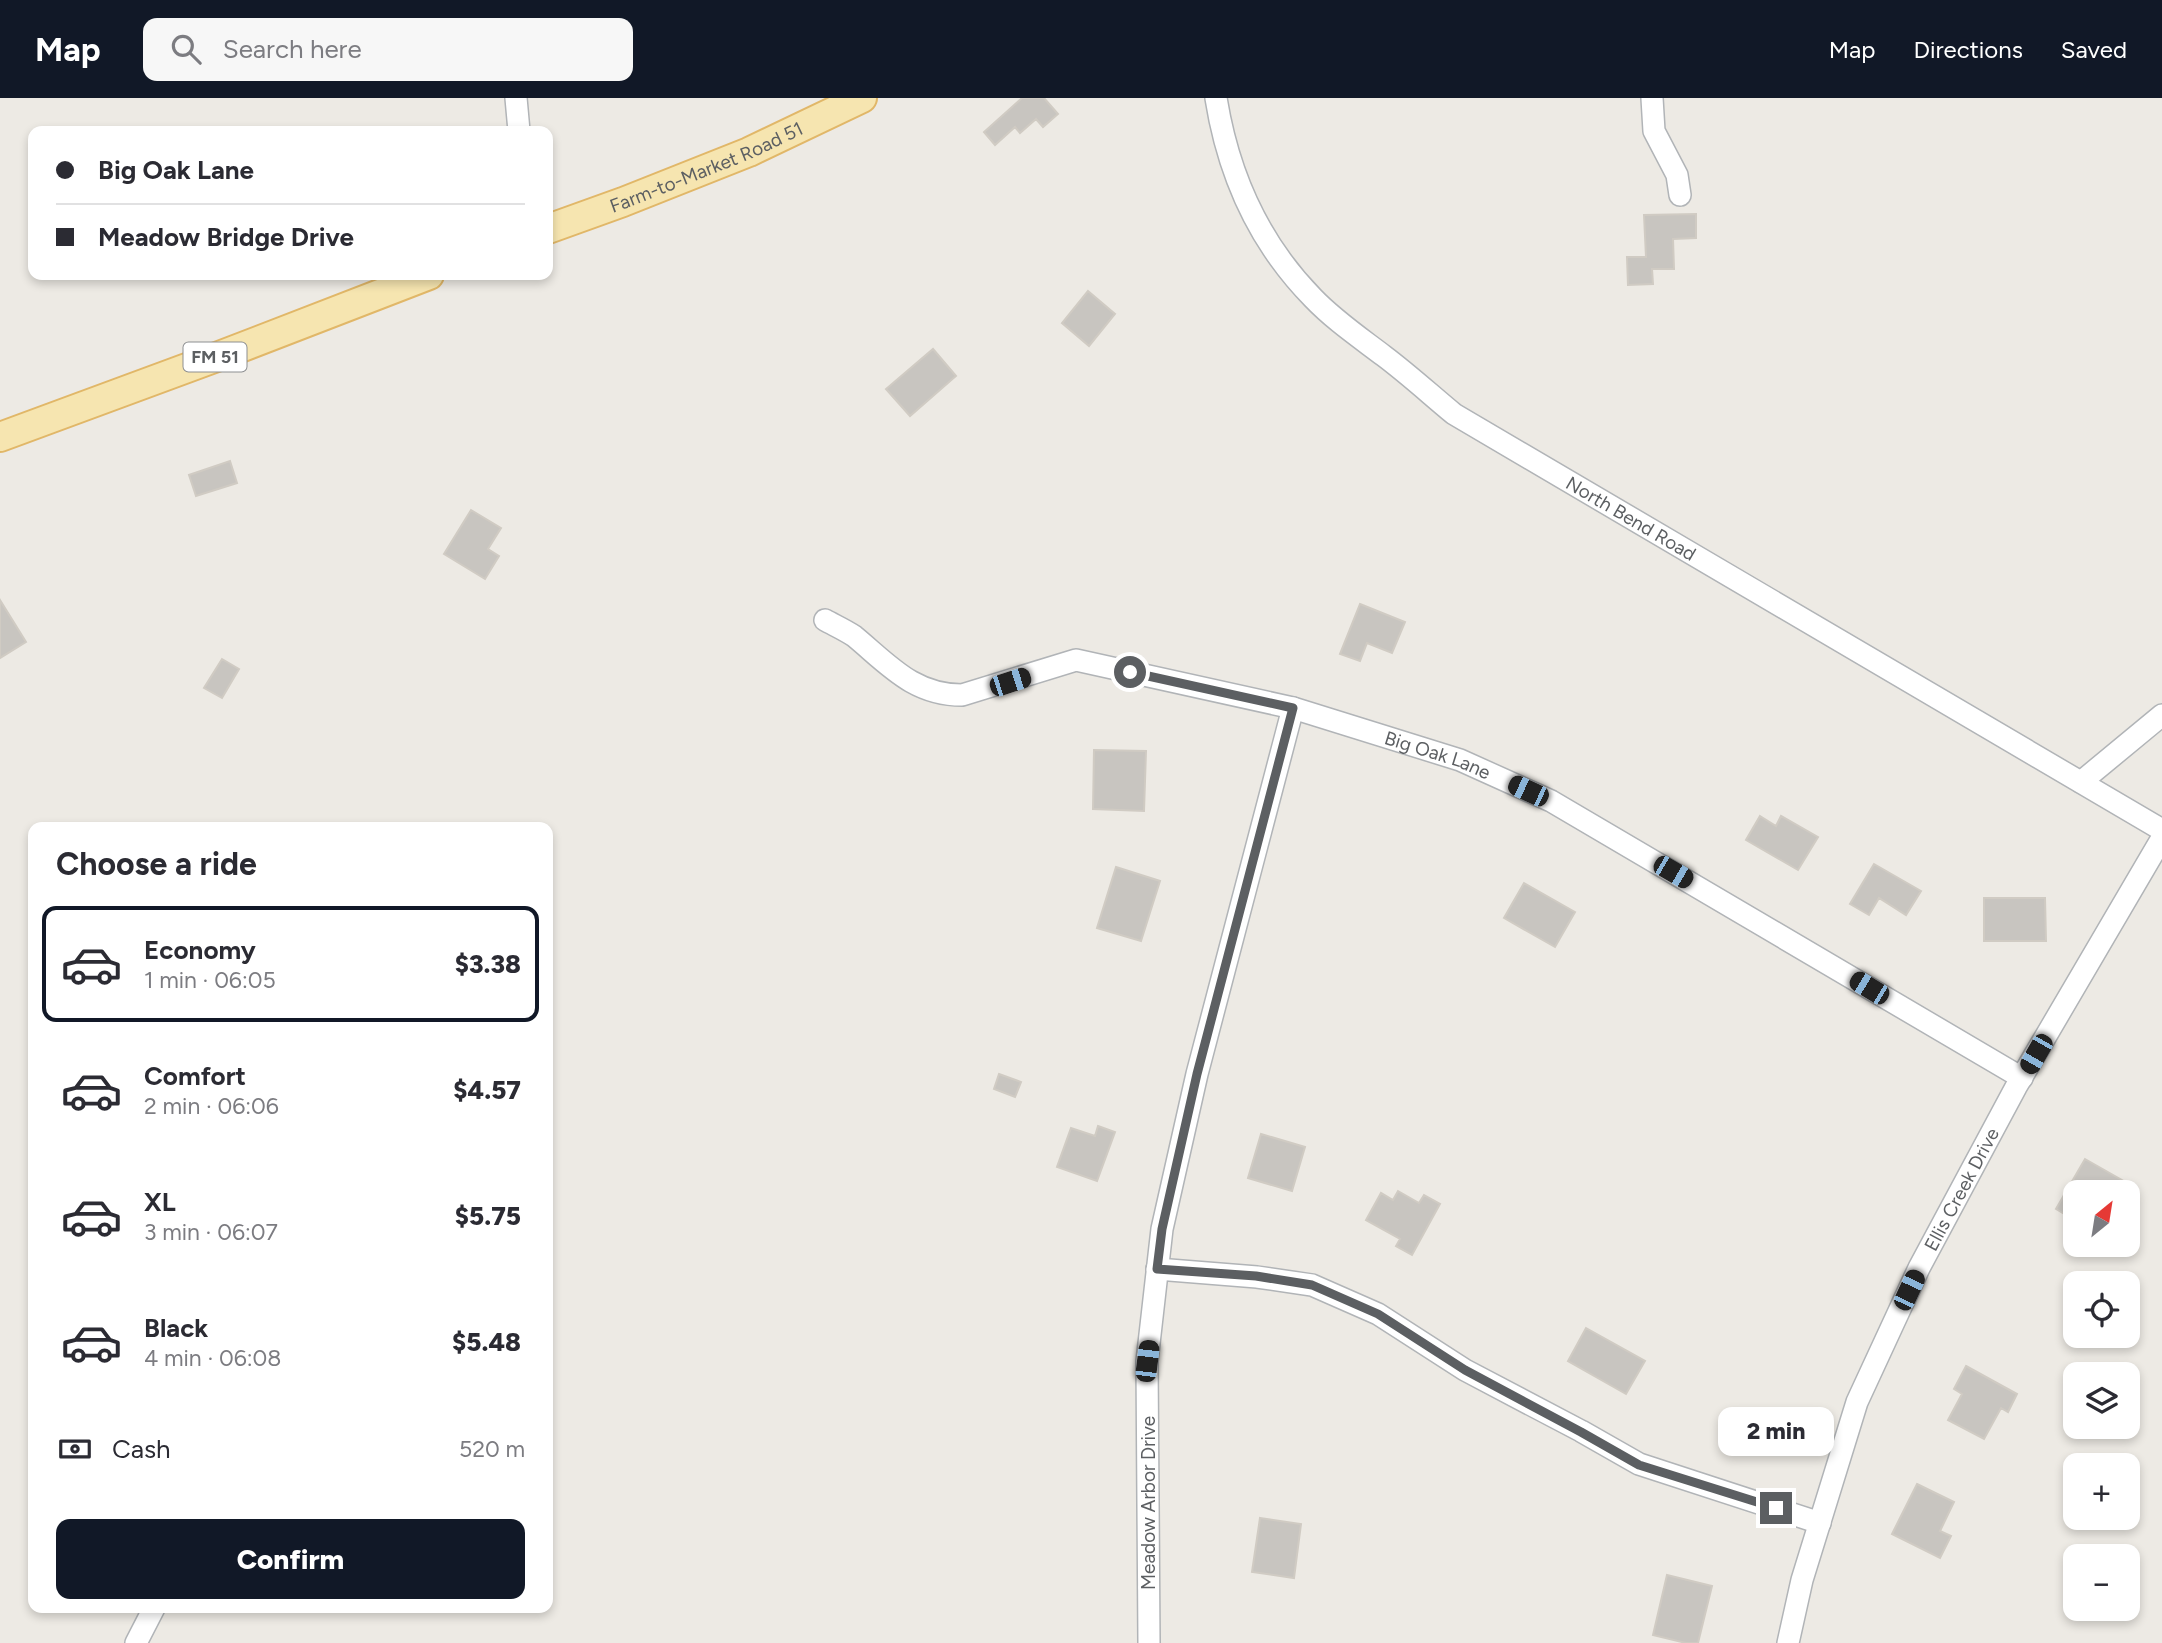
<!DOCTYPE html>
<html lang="en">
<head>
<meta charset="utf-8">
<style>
	:root { --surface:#fff; --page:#f7f7f7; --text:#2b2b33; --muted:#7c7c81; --line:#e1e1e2; --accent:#111827 }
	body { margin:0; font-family:Figtree,sans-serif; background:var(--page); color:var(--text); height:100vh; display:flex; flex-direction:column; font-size:26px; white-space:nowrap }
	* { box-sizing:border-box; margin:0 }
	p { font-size:23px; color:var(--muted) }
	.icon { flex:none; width:38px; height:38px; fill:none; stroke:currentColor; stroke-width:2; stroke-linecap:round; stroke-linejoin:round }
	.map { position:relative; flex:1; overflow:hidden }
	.panel { position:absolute; left:28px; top:724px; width:525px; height:791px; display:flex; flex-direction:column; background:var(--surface); border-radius:14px; box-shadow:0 4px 10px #0003 }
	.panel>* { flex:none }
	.guide { position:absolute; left:28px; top:28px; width:525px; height:154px; border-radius:14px; box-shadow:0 4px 10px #0003; display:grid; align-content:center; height:154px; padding:0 28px; background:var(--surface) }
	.needle { width:46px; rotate:30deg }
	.buttons { position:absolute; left:2063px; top:1082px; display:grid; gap:14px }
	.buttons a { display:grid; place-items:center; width:77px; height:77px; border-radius:14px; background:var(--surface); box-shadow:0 4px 10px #0003; font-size:35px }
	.end { position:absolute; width:32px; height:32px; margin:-16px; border:9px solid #5c5f62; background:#fff; box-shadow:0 0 0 4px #fff }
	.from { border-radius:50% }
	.bubble { position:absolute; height:49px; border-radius:14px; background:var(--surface); box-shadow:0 4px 10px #0003; font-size:23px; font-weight:800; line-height:49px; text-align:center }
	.car { position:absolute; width:21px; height:42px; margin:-21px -10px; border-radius:9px; box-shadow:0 0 5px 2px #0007; background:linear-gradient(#222 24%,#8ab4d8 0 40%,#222 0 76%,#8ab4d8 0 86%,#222 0) }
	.guide b { display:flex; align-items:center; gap:24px; height:66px; font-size:26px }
	.guide b+b { border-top:2px solid var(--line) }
	.guide i { width:18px; height:18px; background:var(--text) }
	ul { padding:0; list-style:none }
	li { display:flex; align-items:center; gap:21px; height:116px; margin:0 14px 10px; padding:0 14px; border:4px solid transparent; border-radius:14px }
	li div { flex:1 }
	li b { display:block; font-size:26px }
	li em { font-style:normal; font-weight:800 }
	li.on { border-color:var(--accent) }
	li>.icon { width:63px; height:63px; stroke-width:1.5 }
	h2 { padding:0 28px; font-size:32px; line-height:84px }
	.pay { display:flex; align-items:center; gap:18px; height:77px; padding:0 28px; font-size:26px }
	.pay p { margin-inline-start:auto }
	.cta { display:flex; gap:14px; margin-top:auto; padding:14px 28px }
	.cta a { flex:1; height:80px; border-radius:14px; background:var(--accent); color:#fff; font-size:28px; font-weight:800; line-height:80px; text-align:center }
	header { display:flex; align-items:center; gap:42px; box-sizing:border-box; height:98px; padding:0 35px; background:var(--accent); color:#fff }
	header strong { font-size:33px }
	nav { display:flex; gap:38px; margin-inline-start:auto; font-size:24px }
	.search { width:490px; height:63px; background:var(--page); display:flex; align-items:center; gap:18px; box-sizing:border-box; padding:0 24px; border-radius:14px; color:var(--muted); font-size:26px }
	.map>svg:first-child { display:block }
	.building { fill:#c8c5c0; stroke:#d0cbc3; stroke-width:2 }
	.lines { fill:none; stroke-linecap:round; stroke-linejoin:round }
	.minor-casing { stroke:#b1b4b7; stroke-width:24 }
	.major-casing { stroke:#e1b768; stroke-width:32 }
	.minor { stroke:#fff; stroke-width:21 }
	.major { stroke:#f6e5b0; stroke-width:28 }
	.route { stroke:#5c5f62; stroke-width:9 }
	.labels { text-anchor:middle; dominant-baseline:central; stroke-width:5; stroke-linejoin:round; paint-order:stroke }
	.shield { fill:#fff; stroke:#8d8f91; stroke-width:2 }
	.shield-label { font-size:18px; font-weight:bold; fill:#5c5f62 }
	.street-label { font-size:19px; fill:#5c5f62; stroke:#fff }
</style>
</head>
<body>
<header>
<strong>Map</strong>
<div class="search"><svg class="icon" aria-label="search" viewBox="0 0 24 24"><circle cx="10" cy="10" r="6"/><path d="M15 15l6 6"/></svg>Search here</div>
<nav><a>Map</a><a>Directions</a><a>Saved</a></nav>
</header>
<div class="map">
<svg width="2162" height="1545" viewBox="0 0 2162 1545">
	<rect width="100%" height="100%" fill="#edeae4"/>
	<!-- building -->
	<path class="building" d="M1022,0h22l14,16 -15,13 -7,-8 -16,14 -5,-6 -20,18 -11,-13z
		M1696,116v24l-23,1 1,30h-22l1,15 -25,1 -1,-28h19l-2,-42z
		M1088,193l27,23 -26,32 -27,-23z
		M933,251l23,27 -46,40 -24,-27z
		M230,363l7,22 -41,13 -7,-21z
		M471,412l30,18 -13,21 11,7 -14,23 -41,-25z
		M0,502l26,42 -26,16z
		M1360,506l45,18 -13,31 -25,-10 -7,18 -20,-7z
		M222,561l17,10 -17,29 -18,-10z
		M1094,652l52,1 -2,60 -51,-2z
		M1760,718l16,10 5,-10 37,21 -20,33 -52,-30z
		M1874,766l47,27 -15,24 -27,-17 -10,17 -19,-11z
		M1116,769l44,14 -19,60 -44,-13z
		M1524,785l51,29 -20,35 -51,-29z
		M1984,800h61l1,43h-62z
		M999,976l22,8 -6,15 -21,-8z
		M1098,1028l17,6 -18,49 -40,-14 14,-39 24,8z
		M1261,1036l44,13 -13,44 -44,-13z
		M2085,1061l37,21 -7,12h-39v29l-20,-12z
		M1398,1093l21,12 5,-8 16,9 -28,51 -16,-9 4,-7 -34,-19 15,-27 12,7z
		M1586,1230l59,33 -19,33 -58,-33z
		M1966,1268l51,28 -9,18 -7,-4 -17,31 -36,-19 14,-26 -8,-5z
		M1917,1386l37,18 -14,29 11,5 -11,22 -48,-24z
		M1260,1420l41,6 -7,54 -42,-6z
		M1667,1477l45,11 -14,57h-12l-33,-8z"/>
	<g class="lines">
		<defs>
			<g id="minor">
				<path d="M516,0l3,33"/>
				<path id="s1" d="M1216,0c12,75 43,145 97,200 21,22 46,39 71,58 24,18 47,39 70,58l708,416"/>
				<path d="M1652,0l2,33 23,44 3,20"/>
				<path id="s2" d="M825,522c9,5 20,10 29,16 34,28 59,59 108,59l114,-35 217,48 167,52 91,41 471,277"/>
				<path d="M2081,684l81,-67"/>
				<path d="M1157,1171l100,8 55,8 66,29 87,56 116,61 58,33 181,59"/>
				<path d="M136,1545l18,-35"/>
				<path d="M1149,1545l-2,-282 15,-132 35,-155 96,-366"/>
				<path id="s3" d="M1788,1545l14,-63 55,-178 62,-134 97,-181 146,-249"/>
			</g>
			<g id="major">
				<path id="s4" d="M548,131l75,-27 126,-50 113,-54"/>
				<path d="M0,339l214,-79 215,-83"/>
			</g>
		</defs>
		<!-- minor casing -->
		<use href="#minor" class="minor-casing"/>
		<!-- major casing -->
		<use href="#major" class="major-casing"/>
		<!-- minor -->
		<use href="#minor" class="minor"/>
		<!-- major -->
		<use href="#major" class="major"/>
	</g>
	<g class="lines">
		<!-- route -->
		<path class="route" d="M1130,574l163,36 -96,366 -35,155 -5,40 99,7 56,9 66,29 87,56 116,62 58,33 137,43"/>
	</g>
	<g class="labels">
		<!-- shield labels -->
		<rect class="shield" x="183.5" y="244.5" width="63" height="29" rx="5"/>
		<g class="shield-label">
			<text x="215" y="259">FM 51</text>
		</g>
		<!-- street labels -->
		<g class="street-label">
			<text stroke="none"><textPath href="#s4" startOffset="170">Farm-to-Market Road 51</textPath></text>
			<text stroke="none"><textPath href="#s1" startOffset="614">North Bend Road</textPath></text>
			<text stroke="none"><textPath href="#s2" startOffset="653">Big Oak Lane</textPath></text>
			<text stroke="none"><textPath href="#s3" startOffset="488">Ellis Creek Drive</textPath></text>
			<text transform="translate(1148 1405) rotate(-90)">Meadow Arbor Drive</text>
		</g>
	</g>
</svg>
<div class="buttons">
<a><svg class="needle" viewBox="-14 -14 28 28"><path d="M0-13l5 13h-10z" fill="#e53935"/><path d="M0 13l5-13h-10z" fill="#7c7c81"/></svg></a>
<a><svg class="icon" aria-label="locate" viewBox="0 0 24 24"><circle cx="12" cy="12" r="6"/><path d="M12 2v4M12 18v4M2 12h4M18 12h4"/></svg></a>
<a><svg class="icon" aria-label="layers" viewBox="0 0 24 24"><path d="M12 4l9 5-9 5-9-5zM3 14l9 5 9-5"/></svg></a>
<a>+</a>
<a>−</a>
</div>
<i class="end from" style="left:1130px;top:574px"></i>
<i class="end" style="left:1776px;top:1410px"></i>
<div class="bubble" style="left:1718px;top:1309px;width:116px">2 min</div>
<i class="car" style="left:1010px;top:584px;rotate:72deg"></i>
<i class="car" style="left:1528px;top:693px;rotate:295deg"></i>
<i class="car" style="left:1673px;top:774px;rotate:120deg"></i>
<i class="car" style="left:1869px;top:890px;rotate:301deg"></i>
<i class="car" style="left:2036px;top:956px;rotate:210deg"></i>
<i class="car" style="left:1909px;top:1192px;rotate:25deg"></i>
<i class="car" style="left:1147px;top:1263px;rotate:7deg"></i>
<div class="guide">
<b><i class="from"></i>Big Oak Lane</b>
<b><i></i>Meadow Bridge Drive</b>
</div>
<section class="panel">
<h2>Choose a ride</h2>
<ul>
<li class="on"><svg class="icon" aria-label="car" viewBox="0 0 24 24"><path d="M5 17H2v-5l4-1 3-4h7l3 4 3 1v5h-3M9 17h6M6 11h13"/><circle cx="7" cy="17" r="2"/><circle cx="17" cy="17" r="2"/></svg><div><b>Economy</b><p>1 min · 06:05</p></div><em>$3.38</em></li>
<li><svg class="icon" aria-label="car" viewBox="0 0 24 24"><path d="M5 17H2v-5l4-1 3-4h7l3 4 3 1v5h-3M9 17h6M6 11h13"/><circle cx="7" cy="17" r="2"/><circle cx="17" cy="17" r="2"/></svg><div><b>Comfort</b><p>2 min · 06:06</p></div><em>$4.57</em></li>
<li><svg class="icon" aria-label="car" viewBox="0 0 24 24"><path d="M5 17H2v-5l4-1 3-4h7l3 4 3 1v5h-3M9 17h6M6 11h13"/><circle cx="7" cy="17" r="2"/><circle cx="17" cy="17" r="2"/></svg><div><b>XL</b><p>3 min · 06:07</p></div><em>$5.75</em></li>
<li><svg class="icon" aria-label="car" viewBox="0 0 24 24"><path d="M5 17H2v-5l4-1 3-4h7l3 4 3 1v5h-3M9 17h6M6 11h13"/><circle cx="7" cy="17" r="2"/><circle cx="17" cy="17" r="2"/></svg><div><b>Black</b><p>4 min · 06:08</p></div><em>$5.48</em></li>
</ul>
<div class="pay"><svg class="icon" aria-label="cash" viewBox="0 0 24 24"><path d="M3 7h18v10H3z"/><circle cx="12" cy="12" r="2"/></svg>Cash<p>520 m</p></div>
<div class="cta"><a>Confirm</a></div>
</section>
</div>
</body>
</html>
